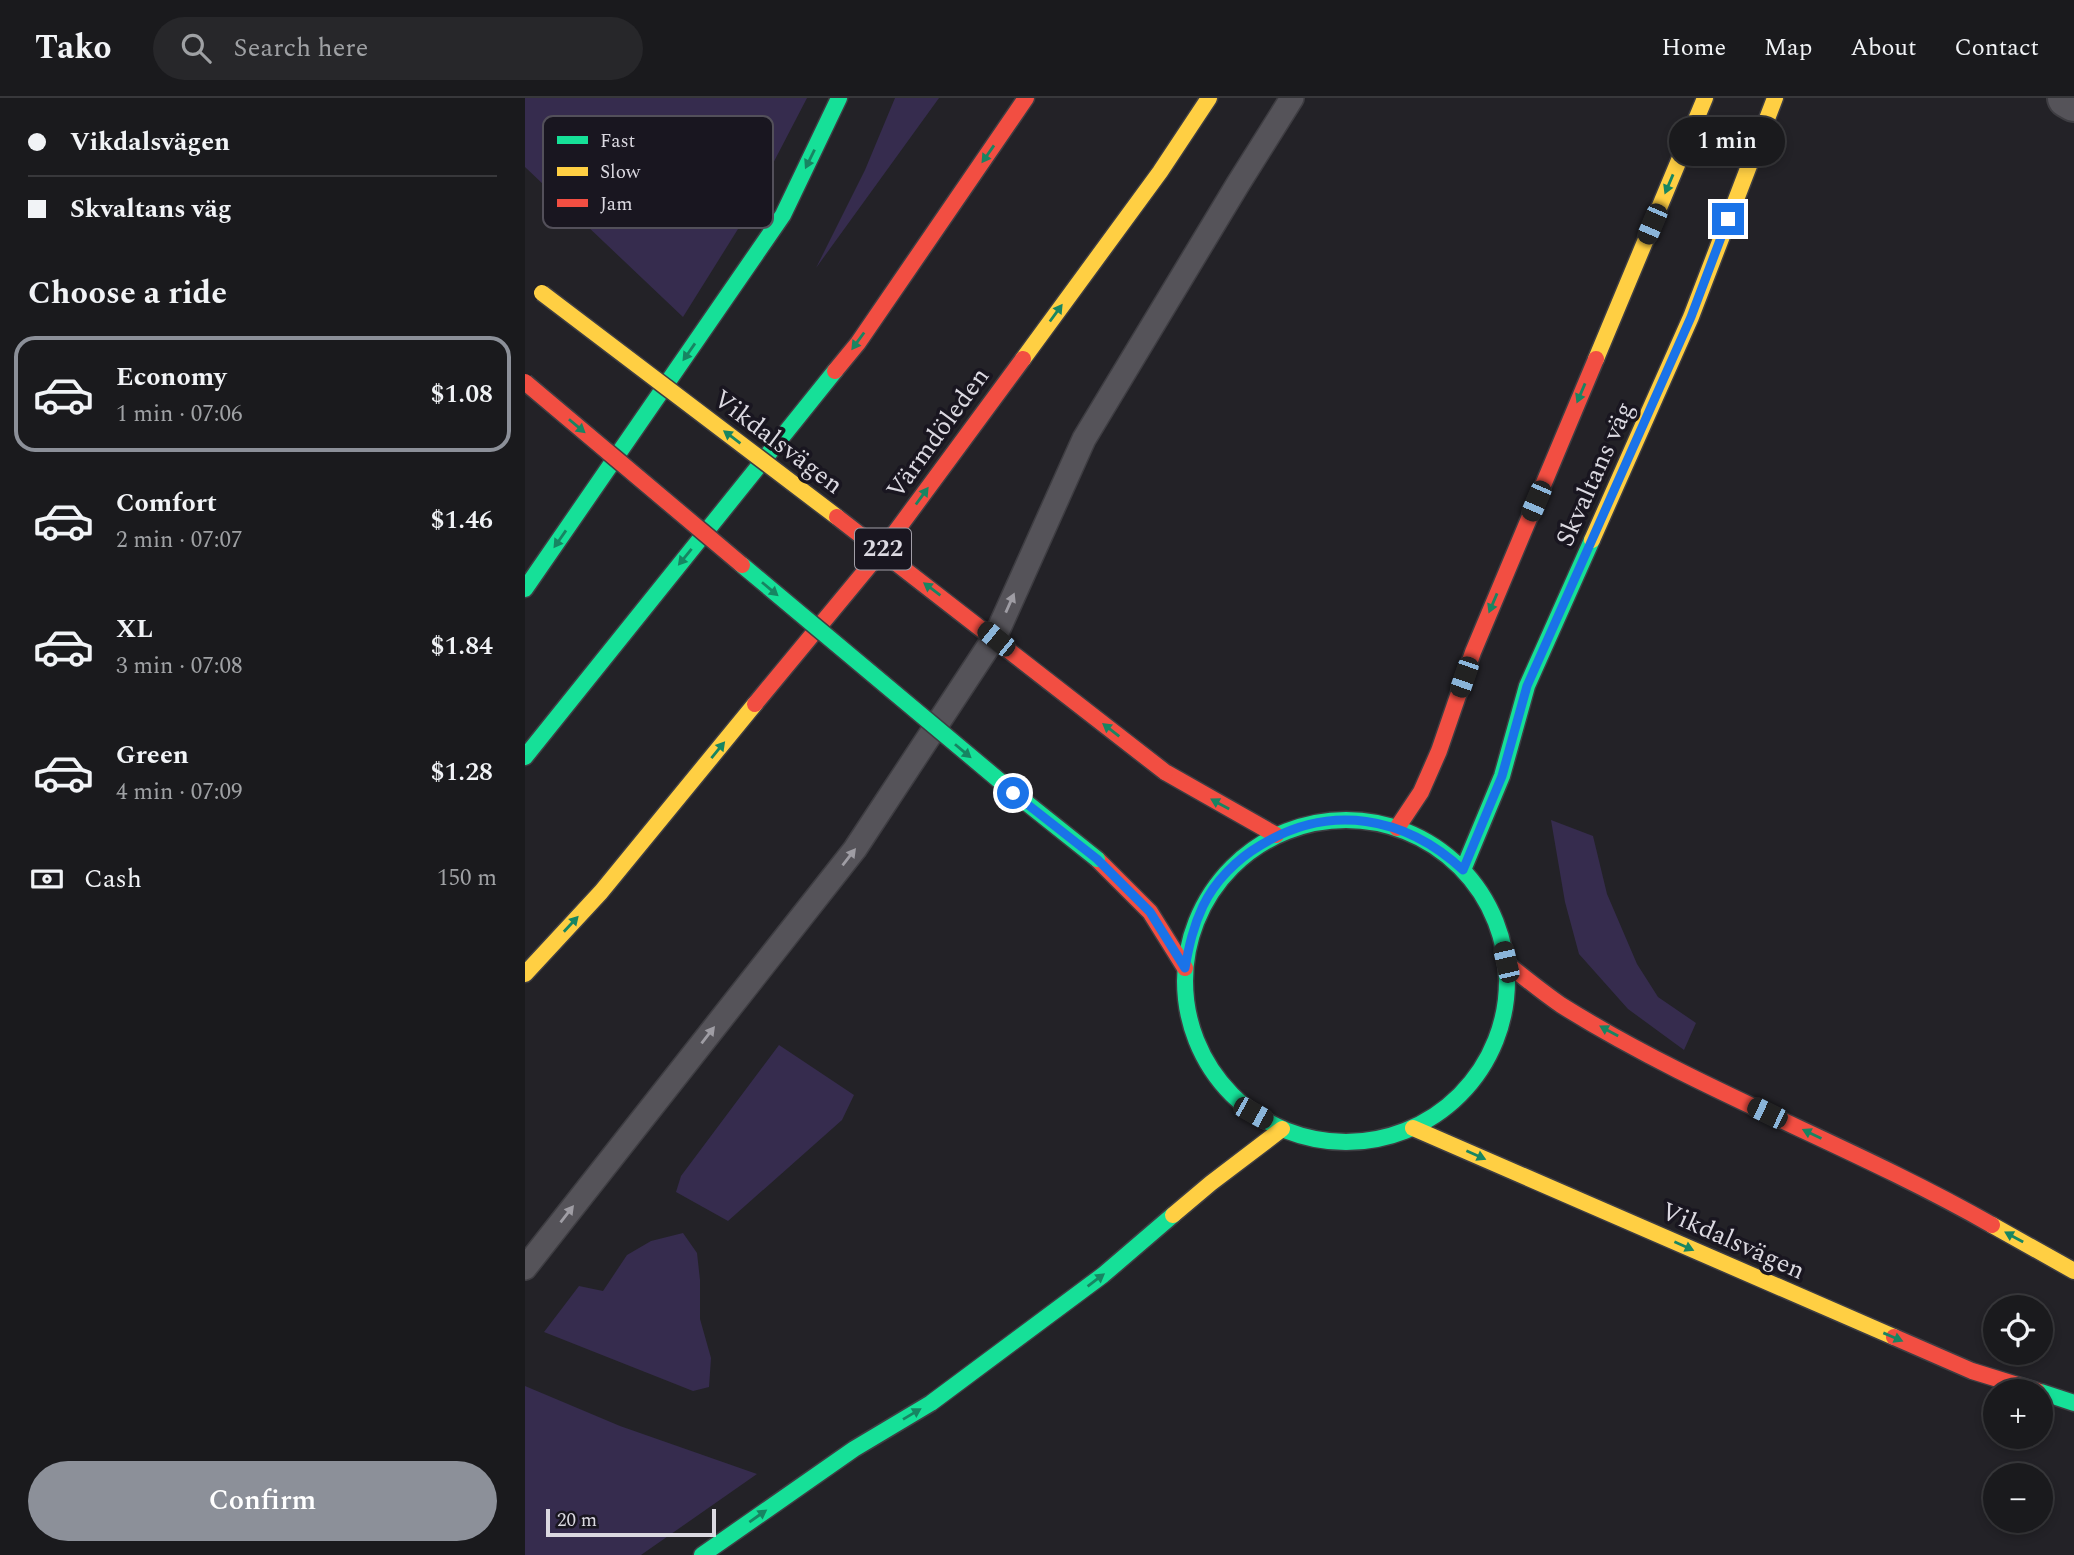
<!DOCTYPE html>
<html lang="en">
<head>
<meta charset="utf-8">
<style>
	:root { --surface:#1a1a1d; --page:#27272a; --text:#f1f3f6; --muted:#9fa1a4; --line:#38383b; --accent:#8c9099 }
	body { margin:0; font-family:Spectral,serif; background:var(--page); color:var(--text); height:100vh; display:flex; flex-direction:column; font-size:26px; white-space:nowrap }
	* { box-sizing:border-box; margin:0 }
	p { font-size:23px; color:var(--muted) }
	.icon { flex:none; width:38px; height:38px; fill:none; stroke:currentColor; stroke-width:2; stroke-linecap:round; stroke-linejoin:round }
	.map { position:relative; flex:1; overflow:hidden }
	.panel { display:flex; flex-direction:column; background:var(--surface); width:525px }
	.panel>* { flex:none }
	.guide { display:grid; align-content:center; height:154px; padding:0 28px; background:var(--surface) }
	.controls { position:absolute; left:1458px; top:1197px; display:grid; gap:14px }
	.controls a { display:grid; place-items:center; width:70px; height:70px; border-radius:50%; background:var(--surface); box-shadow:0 4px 10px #0003,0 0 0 2px var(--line); font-size:35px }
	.scale { position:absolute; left:21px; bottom:18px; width:170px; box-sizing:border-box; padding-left:7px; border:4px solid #dbd9e1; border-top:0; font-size:19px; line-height:24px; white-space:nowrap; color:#dbd9e1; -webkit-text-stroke:5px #191620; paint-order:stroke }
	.end { position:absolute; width:32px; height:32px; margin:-16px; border:9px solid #1a73e8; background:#fff; box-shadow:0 0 0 4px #fff }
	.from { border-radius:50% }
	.bubble { position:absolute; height:49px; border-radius:24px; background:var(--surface); box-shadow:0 4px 10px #0003,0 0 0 2px var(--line); font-size:23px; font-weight:600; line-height:49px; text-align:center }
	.car { position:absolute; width:21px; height:42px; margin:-21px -10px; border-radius:9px; box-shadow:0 0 5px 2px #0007; background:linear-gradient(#222 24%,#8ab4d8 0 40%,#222 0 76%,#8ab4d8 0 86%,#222 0) }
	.guide b { display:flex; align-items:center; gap:24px; height:66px; font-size:26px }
	.guide b+b { border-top:2px solid var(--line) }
	.guide i { width:18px; height:18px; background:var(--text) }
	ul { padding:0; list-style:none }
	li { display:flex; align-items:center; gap:21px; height:116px; margin:0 14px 10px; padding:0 14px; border:4px solid transparent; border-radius:21px }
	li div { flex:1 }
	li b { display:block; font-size:26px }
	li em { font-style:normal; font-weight:600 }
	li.active { border-color:var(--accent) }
	li>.icon { width:63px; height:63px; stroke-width:1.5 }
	h2 { padding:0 28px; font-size:32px; line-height:84px }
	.pay { display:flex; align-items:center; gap:18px; height:77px; padding:0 28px; font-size:26px }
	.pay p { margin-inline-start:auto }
	.button { display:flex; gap:14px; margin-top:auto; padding:14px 28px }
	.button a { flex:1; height:80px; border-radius:42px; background:var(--accent); color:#fff; font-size:28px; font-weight:600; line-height:80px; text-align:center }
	header { display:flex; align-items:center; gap:42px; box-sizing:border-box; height:98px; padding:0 35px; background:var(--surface); border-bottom:2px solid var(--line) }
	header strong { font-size:33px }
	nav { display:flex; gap:38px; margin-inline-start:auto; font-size:24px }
	.search { width:490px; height:63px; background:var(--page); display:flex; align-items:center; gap:18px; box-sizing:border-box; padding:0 24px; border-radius:38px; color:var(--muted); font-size:26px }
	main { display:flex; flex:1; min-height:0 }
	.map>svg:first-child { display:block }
	.green { fill:#362c4e }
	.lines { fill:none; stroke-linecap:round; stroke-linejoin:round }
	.lane-casing { stroke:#3e3d42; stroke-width:26 }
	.street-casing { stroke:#3e3d42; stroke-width:42 }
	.fast-casing { stroke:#3e3d42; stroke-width:19 }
	.slow-casing { stroke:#3e3d42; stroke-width:19 }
	.jam-casing { stroke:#3e3d42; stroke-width:19 }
	.lane { stroke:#555359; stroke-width:23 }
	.street { stroke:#555359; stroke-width:38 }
	.fast { stroke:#16e098; stroke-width:16 }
	.slow { stroke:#ffcf43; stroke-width:16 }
	.jam { stroke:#f24e42; stroke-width:16 }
	.fast-bridge-casing { stroke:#3e3d42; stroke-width:19; stroke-linecap:butt }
	.slow-bridge-casing { stroke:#3e3d42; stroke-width:19; stroke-linecap:butt }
	.jam-bridge-casing { stroke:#3e3d42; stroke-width:19; stroke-linecap:butt }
	.fast-bridge { stroke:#16e098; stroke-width:16 }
	.slow-bridge { stroke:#ffcf43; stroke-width:16 }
	.jam-bridge { stroke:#f24e42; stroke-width:16 }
	.oneway { fill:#178562 }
	.oneway2 { fill:#9f9da4 }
	.route { stroke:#1a73e8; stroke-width:9 }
	.labels { text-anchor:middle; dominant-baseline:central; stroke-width:7; stroke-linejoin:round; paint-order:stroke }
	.shield { fill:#191620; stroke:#a19ea7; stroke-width:2 }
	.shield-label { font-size:24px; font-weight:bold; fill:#dbd9e1 }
	.street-label { font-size:26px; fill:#dbd9e1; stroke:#191620 }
	.key { fill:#191620; stroke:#53505a; stroke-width:2 }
	.key-label { font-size:19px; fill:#dbd9e1 }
</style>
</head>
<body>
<header>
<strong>Tako</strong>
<div class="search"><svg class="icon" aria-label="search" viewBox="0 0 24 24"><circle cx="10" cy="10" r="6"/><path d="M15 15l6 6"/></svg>Search here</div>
<nav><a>Home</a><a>Map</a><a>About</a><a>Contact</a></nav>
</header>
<main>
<section class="panel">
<div class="guide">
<b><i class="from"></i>Vikdalsvägen</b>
<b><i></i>Skvaltans väg</b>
</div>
<h2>Choose a ride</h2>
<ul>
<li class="active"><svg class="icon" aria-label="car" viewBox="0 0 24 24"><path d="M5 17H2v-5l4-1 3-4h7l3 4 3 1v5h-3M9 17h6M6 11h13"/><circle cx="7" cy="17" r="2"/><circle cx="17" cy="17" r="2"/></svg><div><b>Economy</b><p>1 min · 07:06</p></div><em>$1.08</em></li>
<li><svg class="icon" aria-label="car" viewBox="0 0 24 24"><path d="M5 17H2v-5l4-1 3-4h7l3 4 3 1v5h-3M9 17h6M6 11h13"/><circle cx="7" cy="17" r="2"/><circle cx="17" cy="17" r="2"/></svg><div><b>Comfort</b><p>2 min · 07:07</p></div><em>$1.46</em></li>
<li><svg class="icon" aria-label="car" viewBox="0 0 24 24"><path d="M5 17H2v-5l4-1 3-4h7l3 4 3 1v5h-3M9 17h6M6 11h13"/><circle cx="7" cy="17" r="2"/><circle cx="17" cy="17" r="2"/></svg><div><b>XL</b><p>3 min · 07:08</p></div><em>$1.84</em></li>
<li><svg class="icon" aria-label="car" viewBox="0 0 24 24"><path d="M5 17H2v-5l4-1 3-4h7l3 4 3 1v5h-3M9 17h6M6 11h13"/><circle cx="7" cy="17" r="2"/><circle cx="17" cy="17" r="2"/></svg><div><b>Green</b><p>4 min · 07:09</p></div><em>$1.28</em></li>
</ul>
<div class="pay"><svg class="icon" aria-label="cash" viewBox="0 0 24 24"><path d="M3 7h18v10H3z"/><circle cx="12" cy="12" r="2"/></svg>Cash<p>150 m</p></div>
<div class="button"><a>Confirm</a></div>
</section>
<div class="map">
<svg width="1549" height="1457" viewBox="0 0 1549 1457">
	<rect width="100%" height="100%" fill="#232227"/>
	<!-- green -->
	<path class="green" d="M0,0h282l-64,123 -60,96 -158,-150z
		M370,0h44l-123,170 49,-98z
		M1026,722l42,16 14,58 30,70 21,33 38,26 -12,27 -56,-41 -49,-55 -14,-52z
		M254,947l75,50 -12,25 -114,101 -52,-29 5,-16z
		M158,1135l14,20 3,27v39l11,39 -2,29 -16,4 -149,-59 35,-46 24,5 24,-36 24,-14z
		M0,1288l95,40 137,48 -116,81h-116z"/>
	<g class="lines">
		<defs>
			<path id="lane" d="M0,1170l330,-419 141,-214 88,-196 154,-255 54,-86"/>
			<path id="street" d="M1542,0l7,4"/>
			<path id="fast" d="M0,491l258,-374 56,-117
				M0,659l310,-386
				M660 883a161 161 0 1 1 322 0a161 161 0 1 1-322 0Z
				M938,772l39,-94 25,-90 65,-146
				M1516,1294l33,11
				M177,1457l152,-106 77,-46 172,-128 70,-60"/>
			<path id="slow" d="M498,261l137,-187 49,-74
				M1071,261l109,-261
				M1067,442l99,-223 84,-219
				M0,876l76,-82 154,-188
				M888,1030l481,209
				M648,1117l38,-32 71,-54
				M1467,1127l82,46"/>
			<path id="jam" d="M310,273l23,-28 168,-245
				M230,606l125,-151 143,-194
				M640,674l111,63
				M872,730l24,-36 18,-41 34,-99 123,-293
				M572,761l53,53 35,56
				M981,865c18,14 36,29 55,42 137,86 291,140 431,220
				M1369,1239l78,34 65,20"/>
		</defs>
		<!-- lane casing -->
		<use href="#lane" class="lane-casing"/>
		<!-- street casing -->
		<use href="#street" class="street-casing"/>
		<!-- fast casing -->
		<use href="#fast" class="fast-casing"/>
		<!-- slow casing -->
		<use href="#slow" class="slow-casing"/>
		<!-- jam casing -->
		<use href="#jam" class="jam-casing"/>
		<!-- lane -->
		<use href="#lane" class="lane"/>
		<!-- street -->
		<use href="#street" class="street"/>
		<!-- fast -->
		<use href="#fast" class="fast"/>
		<!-- slow -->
		<use href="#slow" class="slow"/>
		<!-- jam -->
		<use href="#jam" class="jam"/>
		<defs>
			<path id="fast-bridge" d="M217,467l271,227 84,67"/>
			<path id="slow-bridge" d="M17,195l295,224"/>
			<path id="jam-bridge" d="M0,284l217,183
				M312,419l328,255"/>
		</defs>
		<!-- fast-bridge casing -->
		<use href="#fast-bridge" class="fast-bridge-casing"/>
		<!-- slow-bridge casing -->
		<use href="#slow-bridge" class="slow-bridge-casing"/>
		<!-- jam-bridge casing -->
		<use href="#jam-bridge" class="jam-bridge-casing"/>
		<!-- fast-bridge -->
		<use href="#fast-bridge" class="fast-bridge"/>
		<!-- slow-bridge -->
		<use href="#slow-bridge" class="slow-bridge"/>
		<!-- jam-bridge -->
		<use href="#jam-bridge" class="jam-bridge"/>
	</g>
	<!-- one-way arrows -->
	<defs><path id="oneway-solid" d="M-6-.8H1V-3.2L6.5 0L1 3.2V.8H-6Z" transform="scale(1.75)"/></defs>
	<g class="oneway">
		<use href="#oneway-solid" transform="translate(463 56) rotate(125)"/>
		<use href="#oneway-solid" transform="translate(285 61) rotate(116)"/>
		<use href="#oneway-solid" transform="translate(1144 86) rotate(113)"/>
		<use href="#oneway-solid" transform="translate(531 215) rotate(-54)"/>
		<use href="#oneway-solid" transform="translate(333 243) rotate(126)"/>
		<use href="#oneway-solid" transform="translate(164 254) rotate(125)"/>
		<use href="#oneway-solid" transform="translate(1056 295) rotate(113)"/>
		<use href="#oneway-solid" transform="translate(52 328) rotate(40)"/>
		<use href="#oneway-solid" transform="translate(207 339) rotate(-143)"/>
		<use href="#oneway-solid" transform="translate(397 398) rotate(-54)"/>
		<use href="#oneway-solid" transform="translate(35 441) rotate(125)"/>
		<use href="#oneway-solid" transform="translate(160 459) rotate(129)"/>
		<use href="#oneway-solid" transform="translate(245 491) rotate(40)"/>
		<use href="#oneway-solid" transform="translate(407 491) rotate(-143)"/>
		<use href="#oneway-solid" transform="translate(968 505) rotate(113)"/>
		<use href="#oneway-solid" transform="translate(586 632) rotate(-142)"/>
		<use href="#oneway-solid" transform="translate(193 652) rotate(-51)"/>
		<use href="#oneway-solid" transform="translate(438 653) rotate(40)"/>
		<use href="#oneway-solid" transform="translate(695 706) rotate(-151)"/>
		<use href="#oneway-solid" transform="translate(46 826) rotate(-47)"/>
		<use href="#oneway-solid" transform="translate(1084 933) rotate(-151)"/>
		<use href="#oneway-solid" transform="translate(1287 1036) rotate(-154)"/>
		<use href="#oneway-solid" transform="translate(951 1057) rotate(24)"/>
		<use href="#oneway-solid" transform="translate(1489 1139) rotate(-151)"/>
		<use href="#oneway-solid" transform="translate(1159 1148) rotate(24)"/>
		<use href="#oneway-solid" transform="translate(571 1182) rotate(-37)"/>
		<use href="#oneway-solid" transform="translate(1368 1239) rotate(23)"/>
		<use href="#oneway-solid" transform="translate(387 1316) rotate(-31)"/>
		<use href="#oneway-solid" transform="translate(233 1418) rotate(-35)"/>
	</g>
	<g class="oneway2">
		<use href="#oneway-solid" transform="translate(485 505) rotate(-66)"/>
		<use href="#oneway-solid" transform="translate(324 759) rotate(-52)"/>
		<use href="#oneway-solid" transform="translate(183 937) rotate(-52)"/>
		<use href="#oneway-solid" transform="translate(42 1116) rotate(-52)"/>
	</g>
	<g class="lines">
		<!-- route -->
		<path class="route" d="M488,695l84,66 53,53 35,56c4,-22 8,-41 18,-62 12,-25 34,-47 58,-61 69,-42 144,-29 202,25l39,-94 25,-90 164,-369 37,-98"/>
	</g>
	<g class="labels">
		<!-- shield labels -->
		<rect class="shield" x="330" y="430.5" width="56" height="41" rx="5"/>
		<g class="shield-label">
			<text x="358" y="451">222</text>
		</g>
		<!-- street labels -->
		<g class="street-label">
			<text transform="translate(413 335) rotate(-54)">Värmdöleden</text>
			<text transform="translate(253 344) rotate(37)">Vikdalsvägen</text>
			<text transform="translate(1070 376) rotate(-66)">Skvaltans väg</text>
			<text transform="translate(1208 1143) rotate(24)">Vikdalsvägen</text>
		</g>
	</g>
	<!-- legend -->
	<rect x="18" y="18" width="230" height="112" rx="10" class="key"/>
	<rect x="32" y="38" width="31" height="8" fill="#16e098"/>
	<rect x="32" y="69" width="31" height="9" fill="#ffcf43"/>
	<rect x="32" y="101" width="31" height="8" fill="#f24e42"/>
	<g class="key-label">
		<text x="75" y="49">Fast</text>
		<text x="75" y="80">Slow</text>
		<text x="75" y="112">Jam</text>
	</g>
</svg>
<div class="controls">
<a><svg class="icon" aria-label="locate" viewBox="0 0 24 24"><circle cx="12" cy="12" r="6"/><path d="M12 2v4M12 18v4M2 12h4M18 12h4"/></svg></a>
<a>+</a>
<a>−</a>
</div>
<div class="scale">20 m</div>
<i class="end from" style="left:488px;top:695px"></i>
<i class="end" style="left:1203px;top:121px"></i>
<div class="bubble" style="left:1144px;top:19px;width:116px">1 min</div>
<i class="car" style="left:1127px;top:126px;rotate:203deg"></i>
<i class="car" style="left:1011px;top:403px;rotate:203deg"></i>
<i class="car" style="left:471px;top:541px;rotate:309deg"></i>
<i class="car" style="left:939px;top:579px;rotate:199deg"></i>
<i class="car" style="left:981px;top:864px;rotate:347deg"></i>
<i class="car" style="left:728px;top:1015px;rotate:119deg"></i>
<i class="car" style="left:1242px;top:1015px;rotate:296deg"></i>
</div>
</main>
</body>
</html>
